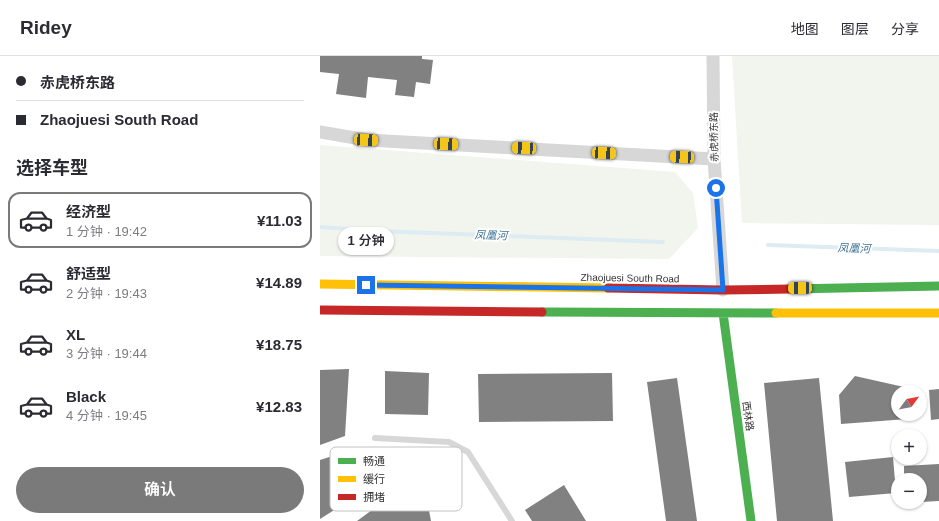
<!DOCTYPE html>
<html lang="zh">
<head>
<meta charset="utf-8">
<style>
	:root { --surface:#fff; --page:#f7f7f7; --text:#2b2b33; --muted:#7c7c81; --line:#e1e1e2; --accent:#7a7a7a }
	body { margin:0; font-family:Helvetica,"Noto Sans SC",sans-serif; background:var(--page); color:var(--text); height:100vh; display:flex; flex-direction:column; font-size:15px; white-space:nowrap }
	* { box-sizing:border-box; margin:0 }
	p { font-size:13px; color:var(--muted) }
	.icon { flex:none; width:22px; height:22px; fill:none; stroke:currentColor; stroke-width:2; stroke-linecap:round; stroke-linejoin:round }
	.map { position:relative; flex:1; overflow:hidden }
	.sheet { display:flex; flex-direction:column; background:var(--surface); width:320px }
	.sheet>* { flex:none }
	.guide { display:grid; align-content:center; height:88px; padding:0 16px; background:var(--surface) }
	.needle { width:26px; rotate:58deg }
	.fabs { position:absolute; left:571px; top:329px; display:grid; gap:8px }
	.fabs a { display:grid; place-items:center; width:36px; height:36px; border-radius:50%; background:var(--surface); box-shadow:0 1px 3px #0004; font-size:20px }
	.end { position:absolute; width:18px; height:18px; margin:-9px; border:5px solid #1a73e8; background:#fff; box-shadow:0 0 0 2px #fff }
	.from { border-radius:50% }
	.bubble { position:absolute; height:28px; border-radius:14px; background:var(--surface); box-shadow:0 1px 3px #0004; font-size:13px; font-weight:600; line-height:28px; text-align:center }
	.car { position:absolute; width:12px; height:24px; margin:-12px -6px; border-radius:5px; box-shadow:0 0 3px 1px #0007; background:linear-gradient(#f5c518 24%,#345 0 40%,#f5c518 0 76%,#345 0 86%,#f5c518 0) }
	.guide b { display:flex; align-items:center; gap:14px; height:38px; font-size:15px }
	.guide b+b { border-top:1px solid var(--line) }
	.guide i { width:10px; height:10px; background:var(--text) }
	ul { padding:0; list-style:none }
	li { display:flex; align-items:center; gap:12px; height:56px; margin:0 8px 6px; padding:0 8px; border:2px solid transparent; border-radius:12px }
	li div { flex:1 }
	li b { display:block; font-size:15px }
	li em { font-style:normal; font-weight:600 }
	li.current { border-color:var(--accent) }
	li>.icon { width:36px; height:36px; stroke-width:1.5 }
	h2 { padding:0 16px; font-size:18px; line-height:48px }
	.action { display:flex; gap:8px; margin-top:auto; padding:8px 16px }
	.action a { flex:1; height:46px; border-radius:24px; background:var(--accent); color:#fff; font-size:16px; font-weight:600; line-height:46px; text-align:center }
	header { display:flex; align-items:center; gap:24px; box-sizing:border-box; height:56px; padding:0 20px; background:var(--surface); border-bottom:1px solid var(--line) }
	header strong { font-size:19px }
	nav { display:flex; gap:22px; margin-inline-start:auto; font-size:14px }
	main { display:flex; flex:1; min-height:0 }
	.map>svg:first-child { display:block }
	.green { fill:#f1f5ed }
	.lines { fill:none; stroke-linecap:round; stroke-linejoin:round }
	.stream { stroke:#ddebf3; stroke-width:4 }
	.building { fill:#818181 }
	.lane { stroke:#d7d7d7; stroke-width:6 }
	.street { stroke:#d7d7d7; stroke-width:13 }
	.fast { stroke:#4caf50; stroke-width:9 }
	.slow { stroke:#ffc107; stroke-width:9 }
	.jam { stroke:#c62828; stroke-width:9 }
	.route { stroke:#1a73e8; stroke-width:5 }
	.labels { text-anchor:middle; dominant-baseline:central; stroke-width:4; stroke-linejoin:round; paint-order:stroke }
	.street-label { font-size:10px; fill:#333; stroke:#fff }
	.water-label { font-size:11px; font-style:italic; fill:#3f7597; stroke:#fff }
	.key { fill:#fff; stroke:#c2c2c2; stroke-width:1 }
	.key-label { font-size:11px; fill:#333 }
</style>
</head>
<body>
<header>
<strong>Ridey</strong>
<nav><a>地图</a><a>图层</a><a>分享</a></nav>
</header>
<main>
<section class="sheet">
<div class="guide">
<b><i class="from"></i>赤虎桥东路</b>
<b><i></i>Zhaojuesi South Road</b>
</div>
<h2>选择车型</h2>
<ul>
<li class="current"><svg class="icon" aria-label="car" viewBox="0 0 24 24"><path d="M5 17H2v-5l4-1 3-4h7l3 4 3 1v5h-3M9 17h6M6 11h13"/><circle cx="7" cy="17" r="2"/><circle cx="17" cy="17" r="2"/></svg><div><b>经济型</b><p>1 分钟 · 19:42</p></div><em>¥11.03</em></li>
<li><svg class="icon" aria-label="car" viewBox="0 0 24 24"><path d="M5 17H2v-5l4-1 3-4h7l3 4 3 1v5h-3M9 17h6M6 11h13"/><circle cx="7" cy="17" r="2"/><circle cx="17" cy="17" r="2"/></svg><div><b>舒适型</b><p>2 分钟 · 19:43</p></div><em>¥14.89</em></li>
<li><svg class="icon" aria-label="car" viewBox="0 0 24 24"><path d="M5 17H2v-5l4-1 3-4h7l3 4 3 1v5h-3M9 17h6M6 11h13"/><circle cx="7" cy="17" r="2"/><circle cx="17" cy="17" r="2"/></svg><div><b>XL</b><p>3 分钟 · 19:44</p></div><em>¥18.75</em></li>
<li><svg class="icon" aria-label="car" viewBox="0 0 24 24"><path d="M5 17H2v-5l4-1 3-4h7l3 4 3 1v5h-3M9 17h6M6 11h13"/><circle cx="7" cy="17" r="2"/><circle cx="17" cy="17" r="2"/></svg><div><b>Black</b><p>4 分钟 · 19:45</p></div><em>¥12.83</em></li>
</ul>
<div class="action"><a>确认</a></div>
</section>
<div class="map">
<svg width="619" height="465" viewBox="0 0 619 465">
	<rect width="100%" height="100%" fill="#fff"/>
	<!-- green -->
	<path class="green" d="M412,0h207v169l-197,-2z
		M0,89l355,27 18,21 5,35 -29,31 -349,-3z"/>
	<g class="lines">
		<!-- stream -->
		<path class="stream" d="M0,171l59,4 284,11
			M448,189l171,6"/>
	</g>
	<!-- building -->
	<path class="building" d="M0,0h102v3l11,1 -3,24 -14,-2 -2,15 -19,-2 2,-15 -29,-3 -2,21 -30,-4 3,-20 -19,-2z
		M29,313l-4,67 -25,9v-75z
		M65,315l44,2 -1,42 -43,-1z
		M292,317l1,48 -134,1 -1,-48z
		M535,320l49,11 1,5h-7v22h8l1,5 -66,5 -2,-29z
		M357,322l20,143h-31l-19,-139z
		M499,322l14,143h-56l-13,-138z
		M619,333v30l-8,1 -2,-30z
		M37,392l-10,54 -27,17v-59z
		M573,401l3,36 -47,4 -4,-35z
		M619,408v37l-19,1v-22h-16v-14z
		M244,429l22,36h-54l-7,-11z
		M107,444l4,21h-74l15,-11z"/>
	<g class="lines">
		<!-- lane -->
		<path class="lane" d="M55,382l74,4 19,10 44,69"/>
		<!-- street -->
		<path class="street" d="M393,0l1,103 9,131
			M0,76l47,8 347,19"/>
		<!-- fast -->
		<path class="fast" d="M471,233l148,-3
			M222,256l234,1
			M403,257l28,208"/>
		<!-- slow -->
		<path class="slow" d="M0,228l288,4
			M456,257h163"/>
		<!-- jam -->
		<path class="jam" d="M288,232l115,2 68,-1
			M0,254l222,2"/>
	</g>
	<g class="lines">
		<!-- route -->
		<path class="route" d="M46,229l357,5 -7,-102"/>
	</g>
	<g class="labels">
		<!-- street labels -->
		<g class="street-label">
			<text transform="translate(394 81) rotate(-91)">赤虎桥东路</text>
			<text transform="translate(310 222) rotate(1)">Zhaojuesi South Road</text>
			<text transform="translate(428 360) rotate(82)">西林路</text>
		</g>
		<!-- water labels -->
		<g class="water-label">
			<text transform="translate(171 179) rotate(2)">凤凰河</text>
			<text transform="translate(534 192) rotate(2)">凤凰河</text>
		</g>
	</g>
	<!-- legend -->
	<rect x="10" y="391" width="132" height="64" rx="6" class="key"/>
	<rect x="18" y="402" width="18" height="6" fill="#4caf50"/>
	<rect x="18" y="420" width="18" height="6" fill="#ffc107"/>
	<rect x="18" y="438" width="18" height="6" fill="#c62828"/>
	<g class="key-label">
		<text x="43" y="409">畅通</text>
		<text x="43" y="427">缓行</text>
		<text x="43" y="445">拥堵</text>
	</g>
</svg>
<div class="fabs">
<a><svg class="needle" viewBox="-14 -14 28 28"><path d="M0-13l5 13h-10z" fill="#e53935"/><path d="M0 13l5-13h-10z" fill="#7c7c81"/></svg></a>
<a>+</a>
<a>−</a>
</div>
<i class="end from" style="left:396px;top:132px"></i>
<i class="end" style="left:46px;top:229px"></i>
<div class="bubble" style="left:18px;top:171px;width:56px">1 分钟</div>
<i class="car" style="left:46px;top:84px;rotate:93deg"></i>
<i class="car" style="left:126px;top:88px;rotate:93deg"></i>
<i class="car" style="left:204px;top:92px;rotate:273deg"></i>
<i class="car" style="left:284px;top:97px;rotate:93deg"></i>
<i class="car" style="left:362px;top:101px;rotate:273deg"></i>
<i class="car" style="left:480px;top:232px;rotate:269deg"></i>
</div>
</main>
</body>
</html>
